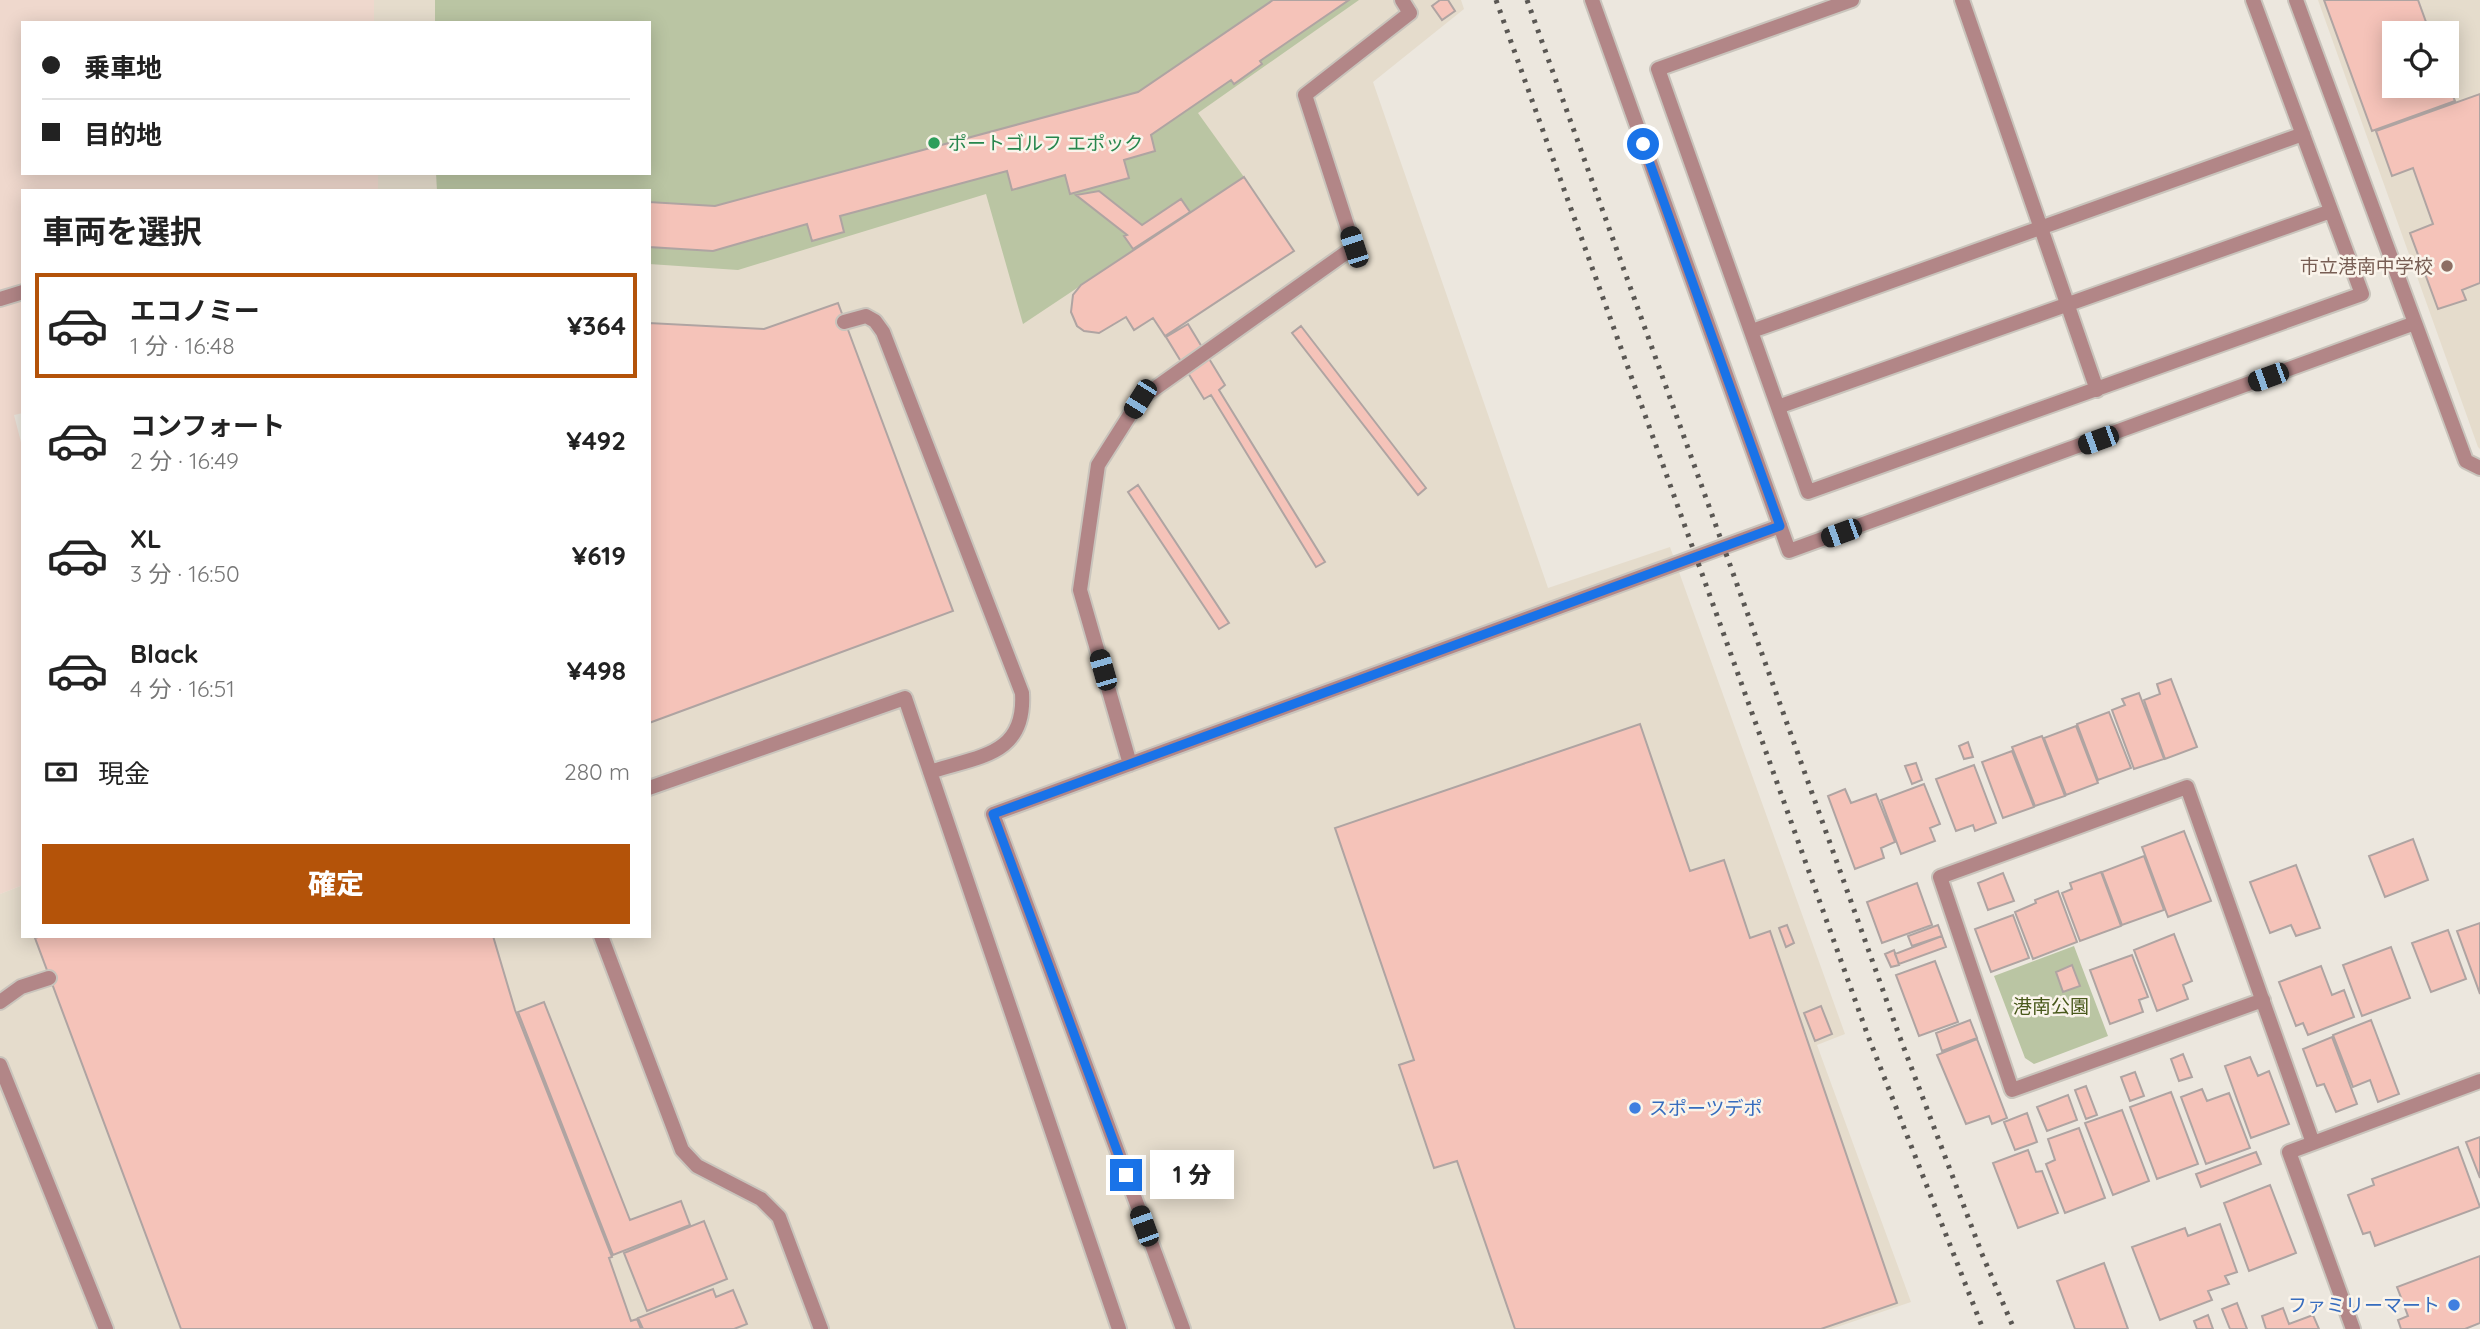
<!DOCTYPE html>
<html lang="ja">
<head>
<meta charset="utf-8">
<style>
	:root { --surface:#fff; --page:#f2f2f2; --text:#222; --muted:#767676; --line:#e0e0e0; --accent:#b45309 }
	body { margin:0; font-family:Quicksand,"Noto Sans JP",sans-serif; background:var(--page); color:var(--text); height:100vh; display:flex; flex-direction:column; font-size:26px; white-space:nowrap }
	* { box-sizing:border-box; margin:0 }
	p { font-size:23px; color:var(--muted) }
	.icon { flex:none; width:38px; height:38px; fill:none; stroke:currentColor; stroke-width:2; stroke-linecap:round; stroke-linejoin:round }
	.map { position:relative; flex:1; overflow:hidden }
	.panel { position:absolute; left:21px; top:189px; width:630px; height:749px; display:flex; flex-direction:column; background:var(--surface); border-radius:0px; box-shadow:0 4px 18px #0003 }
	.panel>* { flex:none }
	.top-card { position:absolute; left:21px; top:21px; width:630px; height:154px; border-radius:0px; box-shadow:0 4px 18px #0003; display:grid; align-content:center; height:154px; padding:0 21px; background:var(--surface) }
	.controls { position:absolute; left:2382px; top:21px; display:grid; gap:14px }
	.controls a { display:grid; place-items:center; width:77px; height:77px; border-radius:0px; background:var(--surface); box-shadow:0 4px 18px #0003; font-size:35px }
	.end { position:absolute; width:32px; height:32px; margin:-16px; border:9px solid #1a73e8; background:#fff; box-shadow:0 0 0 4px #fff }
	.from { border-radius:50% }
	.bubble { position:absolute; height:49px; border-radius:0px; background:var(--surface); box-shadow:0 4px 18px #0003; font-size:23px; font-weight:800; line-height:49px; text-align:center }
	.car { position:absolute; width:21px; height:42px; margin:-21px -10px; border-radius:9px; box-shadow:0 0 5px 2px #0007; background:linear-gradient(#222 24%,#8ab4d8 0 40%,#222 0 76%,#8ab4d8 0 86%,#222 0) }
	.top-card b { display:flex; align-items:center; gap:24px; height:66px; font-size:26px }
	.top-card b+b { border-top:2px solid var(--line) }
	.top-card i { width:18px; height:18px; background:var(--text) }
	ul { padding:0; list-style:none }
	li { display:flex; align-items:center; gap:21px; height:105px; margin:0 14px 10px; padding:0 7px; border:4px solid transparent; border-radius:0px }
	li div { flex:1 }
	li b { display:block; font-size:26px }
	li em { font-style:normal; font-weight:800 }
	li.on { border-color:var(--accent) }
	li>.icon { width:63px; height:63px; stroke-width:1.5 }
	h2 { padding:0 21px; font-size:32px; line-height:84px }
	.pay { display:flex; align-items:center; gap:18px; height:77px; padding:0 21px; font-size:26px }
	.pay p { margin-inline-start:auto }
	.cta { display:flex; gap:14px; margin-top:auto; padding:14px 21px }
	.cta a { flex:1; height:80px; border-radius:0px; background:var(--accent); color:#fff; font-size:28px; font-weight:800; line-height:80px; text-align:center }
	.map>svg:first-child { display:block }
	.built { fill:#e5dccc; fill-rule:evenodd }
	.industrial { fill:#efd8cd }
	.green { fill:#bac5a3 }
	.building { fill:#f5c3b9; stroke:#afa4a2; stroke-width:2 }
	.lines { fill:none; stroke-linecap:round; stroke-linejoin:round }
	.lane-casing { stroke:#c9c4bc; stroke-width:18 }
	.street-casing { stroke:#c9c4bc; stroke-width:18 }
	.lane { stroke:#b28687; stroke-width:14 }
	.street { stroke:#b28687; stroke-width:14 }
	.rail { stroke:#5a5753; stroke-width:5; stroke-dasharray:3.5 7; stroke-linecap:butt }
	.route { stroke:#1a73e8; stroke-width:9 }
	.leisure-dot { fill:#2e9e5b; stroke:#faf4eb; stroke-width:2.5 }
	.education-dot { fill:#8d6e63; stroke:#faf4eb; stroke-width:2.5 }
	.shop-dot { fill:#3f7fe0; stroke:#faf4eb; stroke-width:2.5 }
	.labels { text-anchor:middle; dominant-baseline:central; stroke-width:5; stroke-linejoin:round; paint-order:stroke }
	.leisure-label { font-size:19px; fill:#27864d; stroke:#faf4eb; text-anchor:start }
	.education-label { font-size:19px; fill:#785e54; stroke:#faf4eb; text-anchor:end }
	.park-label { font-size:19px; fill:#49591b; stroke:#faf4eb }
	.shop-label { font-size:19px; fill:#366cbe; stroke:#faf4eb; text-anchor:start }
</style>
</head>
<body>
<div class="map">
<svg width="2480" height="1329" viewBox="0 0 2480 1329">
	<rect width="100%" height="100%" fill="#ece7de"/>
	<!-- built -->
	<path class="built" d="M374,0h1087l3,9 -91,73 175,506 122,-41 175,487 -28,11 94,257 -80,27h-1831v-435l23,-9v51h626v-745h-278l7,-2v-16h271v-150h-275z
		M2318,0h162v449l-2,-2zM2394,33h52v53h-52z"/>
	<!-- industrial -->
	<path class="industrial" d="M0,0h374v23h-351v150h355v16l-355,2v222l-9,2 9,35v435l-23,9z"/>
	<!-- green -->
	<path class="green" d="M435,0h924l-161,113 46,64 -221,147 -37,-130 -248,76 -89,-6v-73h-212l-1,-18h213v-150h-214z
		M2074,946l34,90 -74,28 -9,-6 -31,-82z"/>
	<!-- building -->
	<path class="building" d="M1273,0h76l-89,61 2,3 -28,20 -3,-4 -80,55 4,16 -31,9 5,18 -59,16 -5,-19 -53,15 -5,-19 -167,45 4,16 -32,9 -5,-17 -94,27 -64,-4v-45l66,4 423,-114z
		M1440,0h8l7,11 -13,9 -10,-14z
		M2324,0h94l12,33h-36v53h52v-7l9,22 -83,30z
		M2480,94v189l-18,7 4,10 -28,9 -28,-76 23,-9 -20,-56 -21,8 -16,-45z
		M1244,177l50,74 -129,85 -12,-18 -19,12 -8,-13 -27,16 -15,-2 -7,-5 -6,-14 2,-17 8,-10z
		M1099,191l43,34 39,-26 9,13 -57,37 -9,-13 3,-1 -51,-40z
		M838,303l115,308 -304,112v-400l115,6z
		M1188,324l37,61 -6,5 106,172 -9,5 -105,-172 -7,4 -38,-62z
		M1301,326l125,162 -8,7 -126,-162z
		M1138,485l91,138 -10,6 -91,-137z
		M2171,679l26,68 -32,12 -21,-59 16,-6 -3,-10z
		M2139,693l25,66 -30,10 -22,-59 13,-5 -3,-6z
		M2109,712l22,56 -33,12 -21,-56z
		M1640,724l50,147 34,-11 26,78 20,-7 127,372 -76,26h-306l-58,-168 -23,7 -35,-103 15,-5 -79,-232z
		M2076,726l22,57 -32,12 -22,-57z
		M2042,736l23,60 -30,10 -23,-59z
		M1968,742l5,15 -9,2 -5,-13z
		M2012,751l22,56 -31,11 -21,-56z
		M1916,763l6,17 -10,4 -7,-18z
		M1974,765l22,58 -21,8 -2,-6 -17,6 -20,-52z
		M1924,784l16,40 -10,4 5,13 -34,13 -20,-54z
		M1845,789l6,14 25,-9 19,48 -14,6 3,10 -29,11 -27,-73z
		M2184,831l27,70 -43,16 -26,-70z
		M2413,839l15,41 -43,17 -16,-41z
		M2144,856l20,54 -42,15 -20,-53z
		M2296,865l24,63 -24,8 -5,-11 -21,8 -20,-51z
		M2101,872l20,54 -41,15 -18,-48 10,-4 -2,-6z
		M2003,873l11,28 -26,9 -10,-27z
		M1917,883l15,42 -50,18 -15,-41z
		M2058,891l19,51 -44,17 -18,-47 21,-9 -1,-3z
		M2013,915l16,43 -38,14 -16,-43z
		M2480,923v71l-23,-63z
		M1787,925l7,18 -8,4 -7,-19z
		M1938,925l4,11 -30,10 -4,-10z
		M2448,930l18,49 -35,13 -19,-49z
		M2174,934l18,47 -9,4 5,14 -31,12 -23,-61z
		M41,936h452l22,74 97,247 -3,1 22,63 6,-2 4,10h-460l-146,-391z
		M1942,936l4,11 -47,17 -4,-10z
		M2391,947l19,51 -48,18 -19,-51z
		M1894,950l5,15 -8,2 -6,-13z
		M2132,955l16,42 -9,3 4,12 -33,12 -20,-54z
		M1935,961l23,61 -39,14 -23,-61z
		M2072,965l8,21 -17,6 -7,-20z
		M2321,966l11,29 12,-5 10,27 -46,18 -5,-12 -7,3 -17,-44z
		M544,1002l86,218 51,-19 9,24 -77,30 -95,-243z
		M1821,1006l11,28 -17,7 -11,-28z
		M1970,1020l7,18 -35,13 -6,-18z
		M2371,1020l28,74 -21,8 -8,-22 -17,7 -20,-52z
		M2332,1037l25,67 -21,8 -12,-28 -7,2 -14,-37z
		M1977,1039l30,79 -15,6 -3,-8 -23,8 -29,-69z
		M2183,1054l9,23 -13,4 -8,-22z
		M2250,1057l8,19 11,-5 20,53 -38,14 -26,-72z
		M2135,1072l9,24 -14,5 -9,-24z
		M2086,1086l11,29 -11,4 -11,-29z
		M2202,1089l5,12 22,-8 21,55 -44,16 -25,-67z
		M2171,1092l27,72 -41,15 -27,-72z
		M2068,1095l9,25 -30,11 -10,-24z
		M2122,1110l27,71 -36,14 -28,-72z
		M2027,1113l10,29 -22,8 -11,-28z
		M2079,1128l26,70 -40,15 -19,-49 9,-4 -7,-21z
		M2480,1137v41l-14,-36z
		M2458,1147l22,60 -105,39 -5,-14 -7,2 -15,-39 26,-10 -2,-6z
		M2028,1150l8,22 6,-1 16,42 -40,15 -25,-65z
		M2256,1152l5,12 -60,23 -5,-13z
		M2270,1185l26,68 -47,18 -25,-68z
		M704,1221l23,58 -80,32 -23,-58z
		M2220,1224l17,48 -12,4 4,8 -21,7 4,9 -52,20 -28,-73 53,-19 3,8z
		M2480,1256v67l-15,6h-64l-3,-9 10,-4 -11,-29z
		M2104,1263l24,66h-53l-18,-48z
		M713,1289l3,8 17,-7 14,34 -13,5h-91l-5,-11z
		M2237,1303l10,26h-17l-8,-20z
		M2283,1308l6,16 24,-9 6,14h-53l-4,-13z
		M2208,1315l5,14h-16l-3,-8z"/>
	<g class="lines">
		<defs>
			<path id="lane" d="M1852,0l-194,69 150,423 554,-198 -109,-294
				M1962,0l135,390
				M0,299l23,-7
				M844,322l22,-6 9,5 8,11 139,361c4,63 -44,63 -92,79
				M1752,331l551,-197
				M1778,407l553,-196
				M1130,764l-50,-174 18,-125 42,-66 214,-152 -49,-152 105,-82 -8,-13
				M649,788l256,-90 214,631
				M601,936l81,214 15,16 64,33 18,18 42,112
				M0,1002l21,-15 28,-9
				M0,1065l106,264
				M1183,1329l-190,-515 787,-288"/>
			<path id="street" d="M1592,0l197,551 626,-228
				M2296,0l170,461 14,7
				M2263,1000l-251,90 -72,-213 247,-90 126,356
				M2353,1329l-64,-177 191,-71"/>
		</defs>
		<!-- lane casing -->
		<use href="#lane" class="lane-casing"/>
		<!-- street casing -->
		<use href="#street" class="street-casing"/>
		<!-- lane -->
		<use href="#lane" class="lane"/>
		<!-- street -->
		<use href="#street" class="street"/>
		<!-- rail -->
		<path class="rail" d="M1496,0l372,1036 115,293
			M1527,0l372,1035 83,219 32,75"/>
	</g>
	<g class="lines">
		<!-- route -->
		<path class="route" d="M1126,1175l-133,-361 787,-288 -137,-382"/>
	</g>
	<!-- markers -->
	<circle class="leisure-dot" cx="934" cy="143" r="7"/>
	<circle class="education-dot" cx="2447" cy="266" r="7"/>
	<g class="shop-dot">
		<circle cx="1635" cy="1108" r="7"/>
		<circle cx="2454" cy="1305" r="7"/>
	</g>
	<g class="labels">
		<!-- leisure labels -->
		<g class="leisure-label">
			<text x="948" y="143">ポートゴルフ エポック</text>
		</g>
		<!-- education labels -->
		<g class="education-label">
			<text x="2433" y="266">市立港南中学校</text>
		</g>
		<!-- park labels -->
		<g class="park-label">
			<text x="2051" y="1006">港南公園</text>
		</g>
		<!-- shop labels -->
		<g class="shop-label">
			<text x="1649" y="1108">スポーツデポ</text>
			<text x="2440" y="1305" text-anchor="end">ファミリーマート</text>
		</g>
	</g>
</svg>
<div class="controls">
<a><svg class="icon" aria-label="locate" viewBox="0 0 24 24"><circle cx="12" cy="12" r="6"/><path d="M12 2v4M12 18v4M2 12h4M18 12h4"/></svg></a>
</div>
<i class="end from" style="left:1643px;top:144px"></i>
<i class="end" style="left:1126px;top:1175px"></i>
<div class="bubble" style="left:1150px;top:1150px;width:84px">1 分</div>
<i class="car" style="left:1354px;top:247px;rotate:342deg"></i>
<i class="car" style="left:2268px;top:377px;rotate:250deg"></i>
<i class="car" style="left:1140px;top:399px;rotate:212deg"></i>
<i class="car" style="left:2098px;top:440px;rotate:250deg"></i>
<i class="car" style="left:1841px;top:533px;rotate:250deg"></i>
<i class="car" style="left:1103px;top:670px;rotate:344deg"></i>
<i class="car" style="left:1144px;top:1226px;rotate:340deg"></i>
<div class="top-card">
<b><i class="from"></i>乗車地</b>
<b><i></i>目的地</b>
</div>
<section class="panel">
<h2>車両を選択</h2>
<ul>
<li class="on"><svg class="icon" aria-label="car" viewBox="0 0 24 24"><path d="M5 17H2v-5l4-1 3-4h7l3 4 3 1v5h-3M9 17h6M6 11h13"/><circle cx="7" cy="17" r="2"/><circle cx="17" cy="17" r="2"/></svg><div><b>エコノミー</b><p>1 分 · 16:48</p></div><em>¥364</em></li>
<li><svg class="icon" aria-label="car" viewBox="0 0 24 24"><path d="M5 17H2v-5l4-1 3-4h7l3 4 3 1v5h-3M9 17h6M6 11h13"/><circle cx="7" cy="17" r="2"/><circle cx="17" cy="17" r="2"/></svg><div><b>コンフォート</b><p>2 分 · 16:49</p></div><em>¥492</em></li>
<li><svg class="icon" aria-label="car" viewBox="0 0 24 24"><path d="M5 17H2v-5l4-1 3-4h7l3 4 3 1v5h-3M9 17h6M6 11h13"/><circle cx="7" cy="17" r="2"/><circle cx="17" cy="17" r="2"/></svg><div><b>XL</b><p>3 分 · 16:50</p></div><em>¥619</em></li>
<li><svg class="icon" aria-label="car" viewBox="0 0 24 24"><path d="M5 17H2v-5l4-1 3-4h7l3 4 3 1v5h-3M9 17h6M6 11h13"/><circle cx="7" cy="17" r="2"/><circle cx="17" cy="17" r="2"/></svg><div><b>Black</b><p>4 分 · 16:51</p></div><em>¥498</em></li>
</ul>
<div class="pay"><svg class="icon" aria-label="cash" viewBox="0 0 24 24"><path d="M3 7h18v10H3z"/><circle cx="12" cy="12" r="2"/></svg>現金<p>280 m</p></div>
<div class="cta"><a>確定</a></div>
</section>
</div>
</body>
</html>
